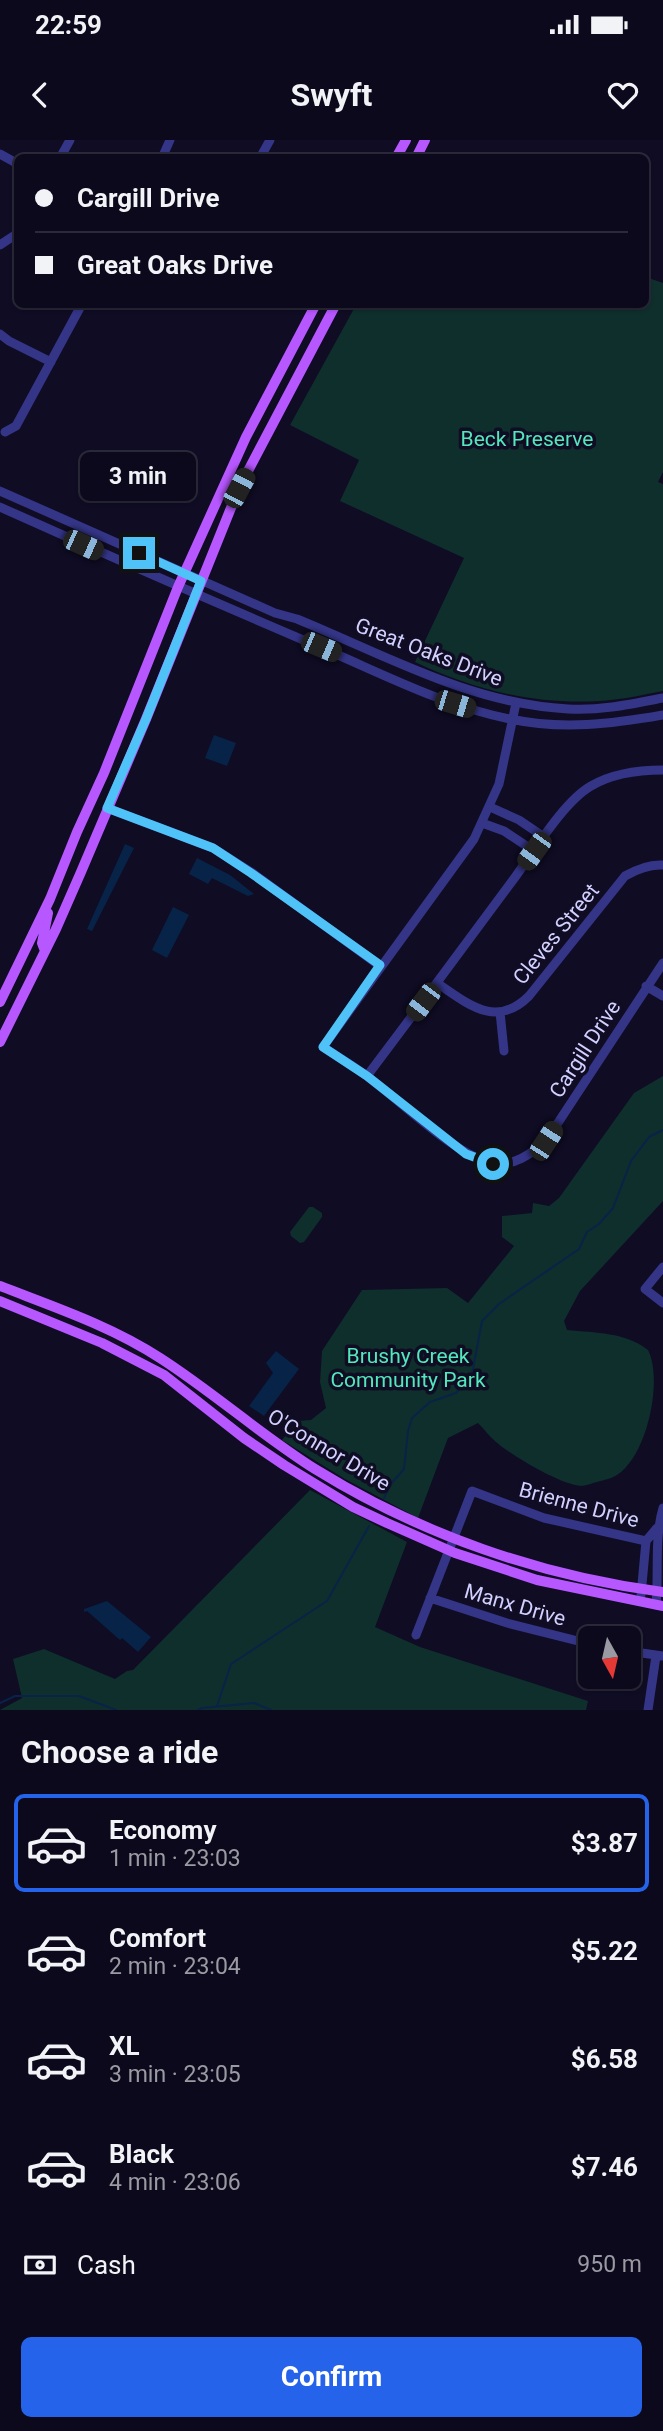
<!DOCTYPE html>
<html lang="en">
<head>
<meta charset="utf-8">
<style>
	:root { --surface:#0b091b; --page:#141224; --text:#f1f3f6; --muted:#9a9aa3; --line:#2b2a3a; --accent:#2563eb }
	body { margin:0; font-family:Roboto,sans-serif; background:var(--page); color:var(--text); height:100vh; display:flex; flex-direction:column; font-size:26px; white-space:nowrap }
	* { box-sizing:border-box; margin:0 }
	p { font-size:23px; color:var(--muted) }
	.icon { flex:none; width:38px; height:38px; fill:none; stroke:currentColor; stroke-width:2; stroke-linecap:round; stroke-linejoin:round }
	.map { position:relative; height:1570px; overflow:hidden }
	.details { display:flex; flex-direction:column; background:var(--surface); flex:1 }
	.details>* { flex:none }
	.guide { position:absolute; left:14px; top:14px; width:635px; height:154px; border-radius:10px; box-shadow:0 2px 5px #0004,0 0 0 2px var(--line); display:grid; align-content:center; height:154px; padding:0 21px; background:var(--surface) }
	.needle { width:46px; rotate:172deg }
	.fabs { position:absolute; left:578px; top:1486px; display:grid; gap:14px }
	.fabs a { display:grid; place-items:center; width:63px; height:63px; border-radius:10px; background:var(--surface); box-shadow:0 2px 5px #0004,0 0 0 2px var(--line); font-size:35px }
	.end { position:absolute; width:32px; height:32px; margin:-16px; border:9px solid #4fc3f7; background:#111; box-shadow:0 0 0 4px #111 }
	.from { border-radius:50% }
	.bubble { position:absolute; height:49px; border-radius:10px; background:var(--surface); box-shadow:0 2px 5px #0004,0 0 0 2px var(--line); font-size:23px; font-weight:700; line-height:49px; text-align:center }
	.car { position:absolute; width:21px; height:42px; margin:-21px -10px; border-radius:9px; box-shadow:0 0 5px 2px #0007; background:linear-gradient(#222 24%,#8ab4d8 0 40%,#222 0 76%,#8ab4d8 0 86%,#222 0) }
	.guide b { display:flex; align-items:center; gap:24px; height:66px; font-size:26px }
	.guide b+b { border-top:2px solid var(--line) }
	.guide i { width:18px; height:18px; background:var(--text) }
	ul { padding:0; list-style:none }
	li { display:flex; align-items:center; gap:21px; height:98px; margin:0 14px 10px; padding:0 7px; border:4px solid transparent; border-radius:10px }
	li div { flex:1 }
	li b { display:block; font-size:26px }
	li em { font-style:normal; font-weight:700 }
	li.current { border-color:var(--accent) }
	li>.icon { width:63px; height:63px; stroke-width:1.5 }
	h2 { padding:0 21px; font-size:32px; line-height:84px }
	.pay { display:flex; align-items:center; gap:18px; height:77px; padding:0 21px; font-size:26px }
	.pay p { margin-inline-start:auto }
	.cta { display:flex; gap:14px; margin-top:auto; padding:14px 21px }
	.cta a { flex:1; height:80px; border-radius:10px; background:var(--accent); color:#fff; font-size:28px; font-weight:700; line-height:80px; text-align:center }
	.status { display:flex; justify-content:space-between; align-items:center; height:49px; padding:0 35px; background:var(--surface); direction:ltr }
	.status svg { height:19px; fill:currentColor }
	header { display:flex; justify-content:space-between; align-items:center; height:91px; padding:0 21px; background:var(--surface); font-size:32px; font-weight:700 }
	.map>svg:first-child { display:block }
	.green { fill:#0f2f2c }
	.water { fill:#082348 }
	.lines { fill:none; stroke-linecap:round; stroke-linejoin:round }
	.stream { stroke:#082348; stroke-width:2 }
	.minor { stroke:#343587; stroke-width:9 }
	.major { stroke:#b757ff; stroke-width:10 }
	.route { stroke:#4fc3f7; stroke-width:9 }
	.labels { text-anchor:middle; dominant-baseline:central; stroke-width:7; stroke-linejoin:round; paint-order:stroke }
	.park-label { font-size:21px; fill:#52e8bb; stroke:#0f0c24 }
	.street-label { font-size:21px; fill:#d2d0ff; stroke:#0f0c24 }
</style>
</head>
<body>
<div class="status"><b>22:59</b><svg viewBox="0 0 49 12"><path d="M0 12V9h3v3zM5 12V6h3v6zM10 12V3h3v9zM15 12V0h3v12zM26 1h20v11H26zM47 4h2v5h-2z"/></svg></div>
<header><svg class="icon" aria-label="back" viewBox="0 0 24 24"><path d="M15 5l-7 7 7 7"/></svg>Swyft<svg class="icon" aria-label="heart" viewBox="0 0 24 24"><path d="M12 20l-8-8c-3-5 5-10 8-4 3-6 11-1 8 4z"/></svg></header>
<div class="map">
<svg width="663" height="1570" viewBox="0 0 663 1570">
	<rect width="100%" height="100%" fill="#0f0c24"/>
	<!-- green -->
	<path class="green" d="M646,137l17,6v189l-5,10 5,2v207c-21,4 -43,9 -64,10 -65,4 -127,-12 -184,-39l49,-104 -124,-57 19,-41 -69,-35 66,-120 290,-1z
		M663,936v125l-83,90 -16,30 3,9c29,3 58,2 81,20 15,29 0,105 -31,125 -6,4 -14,5 -20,7 -5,1 -11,4 -16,4 -20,-1 -69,-30 -85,-44 -6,-5 -12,-13 -18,-19l-30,15 -30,80 -73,-39 -63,-39 15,-19 14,-1 15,-12 -6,-26 2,-31 40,-61 85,-2 21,15 46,-57 -12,-9v-21l30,-3 1,-10 16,3 10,-8 75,-105z
		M309,1067h4l9,6v4l-18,25 -4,1 -9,-7 -1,-4z
		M310,1350l97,52 -32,85 45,20 168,54 -2,9h-586l22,-12 -9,-39 31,-10 71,30 12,-8 6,-1z"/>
	<!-- water -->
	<path class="water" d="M214,595l22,8 -9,23 -22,-8z
		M125,704l9,4 -42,83 -5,-2z
		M197,718l33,17 24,19 -6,2 -36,-18 -4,6 -19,-10z
		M173,767l16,8 -22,43 -15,-8z
		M276,1211l23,18 -35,47 -15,-10 24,-33 -7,-10z
		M107,1461l44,36 -13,15 -16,-14 -2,2 -33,-29 -3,1v-3z"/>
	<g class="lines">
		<!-- stream -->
		<path class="stream" d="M384,1358l6,-13 14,-16 4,-38 4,-13 18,-16 26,-9 16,-19 10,-53 17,-17 80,-55 8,-17 12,-8 14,-16 18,-47 18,-24 14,-7
			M0,1563l15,-7h64l37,14
			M217,1566l14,-42 96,-63 42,-75
			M198,1570l4,-2 52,-5 17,7"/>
		<!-- minor -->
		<path class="minor" d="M0,14l18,10
			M60,18l10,-18
			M162,18l8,-18
			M260,18l10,-18
			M0,105l18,-12
			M0,194l9,7 42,21
			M5,292l11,-6 66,-122
			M0,351l275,122 22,6c88,36 174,85 271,90 32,2 64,-5 95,-11
			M0,367c107,48 214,95 322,141 61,26 122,58 188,71 52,11 102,5 153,-4
			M516,563l-17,81 -25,55 -151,208c15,10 31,19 45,30 32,23 88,80 125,86 20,4 38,-9 53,-22l117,-178
			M490,667l29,13 25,17
			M107,668l106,40 38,24 129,94
			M482,683l22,8 30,20
			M437,843c31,21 59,46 92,13l96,-120c12,-7 24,-12 38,-11
			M646,846l17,10
			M500,872l4,39
			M367,936c49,-65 98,-131 146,-196 20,-27 50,-78 78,-94 22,-13 47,-16 72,-16
			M663,1127l-18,22 18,14
			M641,1455l5,-54 11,-13
			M430,1458l77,25 83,21
			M656,1465c3,-32 -2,-66 7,-97
			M416,1495l56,-144 72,27 102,23
			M628,1511l35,5
			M648,1570l8,-54"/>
		<!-- major -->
		<path class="major" d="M396,18l10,-18
			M416,18l9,-18
			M45,811l-3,-8 6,-30
			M0,862l50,-103 27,-67 27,-59 74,-186 68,-150 70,-133
			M0,902l56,-113 25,-57 65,-153 93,-231 97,-184
			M0,1146c54,21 111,40 160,72 53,34 101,77 155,111 105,65 225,107 348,123
			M0,1161l102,42 62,32 80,63 40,27 69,42 34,16 68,30 82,27 126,26"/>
	</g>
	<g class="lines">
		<!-- route -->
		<path class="route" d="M139,413l62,28 -55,138 -39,89 106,40 38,25 129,92 -57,82 44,29 99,78 27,10"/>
	</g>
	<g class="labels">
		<!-- park labels -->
		<g class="park-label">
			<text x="527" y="299">Beck Preserve</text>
			<text x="408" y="1216">Brushy Creek<tspan x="408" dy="24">Community Park</tspan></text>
		</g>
		<!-- street labels -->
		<g class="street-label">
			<text transform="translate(429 512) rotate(21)">Great Oaks Drive</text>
			<text transform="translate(556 794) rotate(-51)">Cleves Street</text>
			<text transform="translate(585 909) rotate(-57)">Cargill Drive</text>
			<text transform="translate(329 1310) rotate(31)">O'Connor Drive</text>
			<text transform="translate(579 1365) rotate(15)">Brienne Drive</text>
			<text transform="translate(515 1465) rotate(16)">Manx Drive</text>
		</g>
	</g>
</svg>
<div class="fabs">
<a><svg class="needle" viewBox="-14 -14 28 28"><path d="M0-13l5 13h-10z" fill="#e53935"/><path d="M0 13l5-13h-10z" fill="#9a9aa3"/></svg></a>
</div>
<i class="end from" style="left:493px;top:1024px"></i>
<i class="end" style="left:139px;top:413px"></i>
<div class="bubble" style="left:80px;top:312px;width:116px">3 min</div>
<i class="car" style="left:239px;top:348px;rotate:28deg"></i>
<i class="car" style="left:83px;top:405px;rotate:114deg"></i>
<i class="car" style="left:321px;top:507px;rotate:113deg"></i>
<i class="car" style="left:455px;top:564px;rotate:107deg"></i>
<i class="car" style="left:534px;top:711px;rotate:216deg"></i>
<i class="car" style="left:423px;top:862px;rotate:217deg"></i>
<i class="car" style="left:546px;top:1001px;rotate:33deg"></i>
<div class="guide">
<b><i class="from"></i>Cargill Drive</b>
<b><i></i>Great Oaks Drive</b>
</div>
</div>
<section class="details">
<h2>Choose a ride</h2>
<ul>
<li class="current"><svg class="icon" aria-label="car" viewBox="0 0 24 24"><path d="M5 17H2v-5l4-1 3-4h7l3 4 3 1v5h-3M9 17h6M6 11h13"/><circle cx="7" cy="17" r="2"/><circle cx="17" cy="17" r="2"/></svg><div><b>Economy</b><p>1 min · 23:03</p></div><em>$3.87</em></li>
<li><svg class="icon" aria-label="car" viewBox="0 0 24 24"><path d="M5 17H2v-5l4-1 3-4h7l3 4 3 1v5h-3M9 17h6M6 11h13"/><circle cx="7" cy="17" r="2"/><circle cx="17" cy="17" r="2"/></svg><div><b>Comfort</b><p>2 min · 23:04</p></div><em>$5.22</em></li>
<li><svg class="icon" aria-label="car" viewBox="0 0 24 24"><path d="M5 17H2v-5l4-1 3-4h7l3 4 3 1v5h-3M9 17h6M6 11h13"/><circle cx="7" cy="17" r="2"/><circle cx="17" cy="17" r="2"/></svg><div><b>XL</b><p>3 min · 23:05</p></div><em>$6.58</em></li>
<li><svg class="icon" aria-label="car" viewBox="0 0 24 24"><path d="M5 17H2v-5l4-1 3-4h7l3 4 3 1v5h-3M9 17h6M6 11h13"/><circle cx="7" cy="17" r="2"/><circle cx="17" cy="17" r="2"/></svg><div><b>Black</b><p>4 min · 23:06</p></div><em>$7.46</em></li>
</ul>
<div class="pay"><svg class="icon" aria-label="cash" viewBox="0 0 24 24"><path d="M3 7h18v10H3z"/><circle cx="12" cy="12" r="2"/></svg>Cash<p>950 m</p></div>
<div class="cta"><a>Confirm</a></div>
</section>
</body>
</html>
